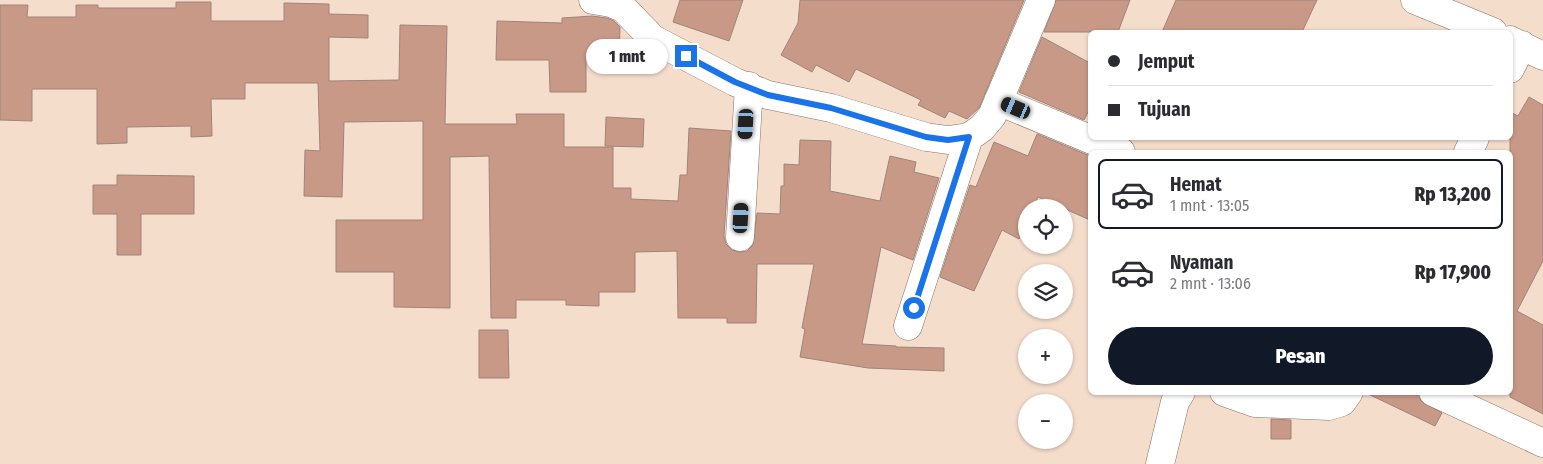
<!DOCTYPE html>
<html lang="id">
<head>
<meta charset="utf-8">
<style>
	:root { --surface:#fff; --page:#f2f2f3; --text:#2b2b33; --muted:#7c7c81; --line:#e1e1e2; --accent:#111827 }
	body { margin:0; font-family:"Fira Sans Condensed",sans-serif; background:var(--page); color:var(--text); height:100vh; display:flex; flex-direction:column; font-size:19px; white-space:nowrap }
	* { box-sizing:border-box; margin:0 }
	p { font-size:16px; color:var(--muted) }
	.icon { flex:none; width:28px; height:28px; fill:none; stroke:currentColor; stroke-width:2; stroke-linecap:round; stroke-linejoin:round }
	.map { position:relative; flex:1; overflow:hidden }
	.sheet { position:absolute; left:1088px; top:150px; width:425px; height:245px; display:flex; flex-direction:column; background:var(--surface); border-radius:8px; box-shadow:0 1px 4px #0004 }
	.sheet>* { flex:none }
	.banner { position:absolute; left:1088px; top:30px; width:425px; height:110px; border-radius:8px; box-shadow:0 1px 4px #0004; display:grid; align-content:center; height:110px; padding:0 20px; background:var(--surface) }
	.fabs { position:absolute; left:1018px; top:199px; display:grid; gap:10px }
	.fabs a { display:grid; place-items:center; width:55px; height:55px; border-radius:50%; background:var(--surface); box-shadow:0 1px 4px #0004; font-size:25px }
	.end { position:absolute; width:22px; height:22px; margin:-11px; border:6px solid #1a73e8; background:#fff; box-shadow:0 0 0 2px #fff }
	.from { border-radius:50% }
	.bubble { position:absolute; height:35px; border-radius:18px; background:var(--surface); box-shadow:0 1px 4px #0004; font-size:16px; font-weight:800; line-height:35px; text-align:center }
	.car { position:absolute; width:15px; height:30px; margin:-15px -8px; border-radius:6px; box-shadow:0 0 4px 1px #0007; background:linear-gradient(#222 24%,#8ab4d8 0 40%,#222 0 76%,#8ab4d8 0 86%,#222 0) }
	.banner b { display:flex; align-items:center; gap:18px; height:48px; font-size:19px }
	.banner b+b { border-top:1px solid var(--line) }
	.banner i { width:12px; height:12px; background:var(--text) }
	ul { padding:9px 0 0; list-style:none }
	li { display:flex; align-items:center; gap:15px; height:70px; margin:0 10px 8px; padding:0 10px; border:2px solid transparent; border-radius:8px }
	li div { flex:1 }
	li b { display:block; font-size:19px }
	li em { font-style:normal; font-weight:800 }
	li.on { border-color:var(--accent) }
	li>.icon { width:45px; height:45px; stroke-width:1.5 }
	.action { display:flex; gap:10px; margin-top:auto; padding:10px 20px }
	.action a { flex:1; height:58px; border-radius:30px; background:var(--accent); color:#fff; font-size:20px; font-weight:800; line-height:58px; text-align:center }
	.map>svg:first-child { display:block }
	.building { fill:#c99988; stroke:#9e847b }
	.lines { fill:none; stroke-linecap:round; stroke-linejoin:round }
	.minor-casing { stroke:#8a7466; stroke-width:29 }
	.minor { stroke:#fff; stroke-width:28 }
	.route { stroke:#1a73e8; stroke-width:6 }
</style>
</head>
<body>
<div class="map">
<svg width="1543" height="464" viewBox="0 0 1543 464">
	<rect width="100%" height="100%" fill="#f5ddcc"/>
	<!-- building -->
	<path class="building" d="M680,0h63l-14,41 -56,-19z
		M800,0h224l-45,108 -12,11 -18,-8 -4,7 -27,-13 3,-5 -65,-31 -7,13 -33,-17 -4,7 -31,-17 17,-32z
		M1056,0h74l-12,32h-74z
		M1176,0h141l-15,32h-140z
		M176,2h35v19h73v-18l45,1v10l39,1v23l-39,-1v44l70,-1 1,-55 47,1 -2,98h72l-1,-10h48v33h49v41h18v11l47,2 2,-26h7l2,-47 42,3 -7,105 2,8 6,6 7,2 8,-1 6,-6 4,-32 23,1 1,-28h3v-22l15,1 1,-25 31,1 -1,50 50,10 10,-45 26,6 -2,10 25,6 -26,82 -32,-13 -19,97 34,2v1l48,1v23l-76,-3 -68,-11 5,-28 -3,-1 12,-64h-57l-1,59h-29v-5h-49l-1,-67 -42,1v40h-36v14l-33,-1v-5h-50v18h-25l-2,-162 -39,1v151l-56,-1v-35h-58v-52h87v-99l-79,1 -2,75 -38,-1 1,-46 15,1 -2,-68h-73v16h-34l1,37 -21,1v-11l-64,1v16l-30,1v-55h-65v32l-32,-1v-115h28l-1,12h49v-12h22v3h78z
		M592,16l15,2 7,3 6,6 -1,31h-33v34h-36l-1,-32h-53l1,-39 65,2v-5z
		M1042,37l48,26v45l-6,12 -65,-28z
		M1529,97l14,8v156l-26,50 26,14v89l-33,-17v-285l8,4z
		M606,117l38,2 -1,28 -38,-1z
		M1037,134l53,22v64l-52,-23 -5,11h-7v15l-7,16 -17,-9 -28,61 -34,-14 30,-92 6,2 18,-45 34,14z
		M117,175l77,1v38h-53v41h-24v-41h-24v-29h24z
		M479,330h29l1,48h-30z
		M1364,392h54l3,9 21,12 -7,13z
		M1271,419l20,1v19h-20z"/>
	<g class="lines">
		<defs>
			<path id="minor" d="M593,0l18,3 12,5 30,31 82,43 33,13 63,13 95,29 22,3 21,-3 13,-9 10,-12 49,-116
				M1415,0l78,32
				M1510,40l33,16
				M1510,69l12,-24
				M998,101l123,51
				M1468,152l7,-14
				M740,237l9,-151
				M908,326l61,-189
				M1224,392l31,11 74,3 13,-4 7,-10
				M1433,392l110,51
				M1160,464l15,-62 6,-10"/>
		</defs>
		<!-- minor casing -->
		<use href="#minor" class="minor-casing"/>
		<!-- minor -->
		<use href="#minor" class="minor"/>
	</g>
	<g class="lines">
		<!-- route -->
		<path class="route" d="M686,56l49,26 33,13 63,13 95,29 22,3 21,-3 -55,171"/>
	</g>
</svg>
<div class="fabs">
<a><svg class="icon" aria-label="locate" viewBox="0 0 24 24"><circle cx="12" cy="12" r="6"/><path d="M12 2v4M12 18v4M2 12h4M18 12h4"/></svg></a>
<a><svg class="icon" aria-label="layers" viewBox="0 0 24 24"><path d="M12 4l9 5-9 5-9-5zM3 14l9 5 9-5"/></svg></a>
<a>+</a>
<a>−</a>
</div>
<i class="end from" style="left:914px;top:308px"></i>
<i class="end" style="left:686px;top:56px"></i>
<div class="bubble" style="left:586px;top:39px;width:82px">1 mnt</div>
<i class="car" style="left:1016px;top:108px;rotate:293deg"></i>
<i class="car" style="left:746px;top:124px;rotate:183deg"></i>
<i class="car" style="left:741px;top:218px;rotate:3deg"></i>
<div class="banner">
<b><i class="from"></i>Jemput</b>
<b><i></i>Tujuan</b>
</div>
<section class="sheet">
<ul>
<li class="on"><svg class="icon" aria-label="car" viewBox="0 0 24 24"><path d="M5 17H2v-5l4-1 3-4h7l3 4 3 1v5h-3M9 17h6M6 11h13"/><circle cx="7" cy="17" r="2"/><circle cx="17" cy="17" r="2"/></svg><div><b>Hemat</b><p>1 mnt · 13:05</p></div><em>Rp 13,200</em></li>
<li><svg class="icon" aria-label="car" viewBox="0 0 24 24"><path d="M5 17H2v-5l4-1 3-4h7l3 4 3 1v5h-3M9 17h6M6 11h13"/><circle cx="7" cy="17" r="2"/><circle cx="17" cy="17" r="2"/></svg><div><b>Nyaman</b><p>2 mnt · 13:06</p></div><em>Rp 17,900</em></li>
</ul>
<div class="action"><a>Pesan</a></div>
</section>
</div>
</body>
</html>
